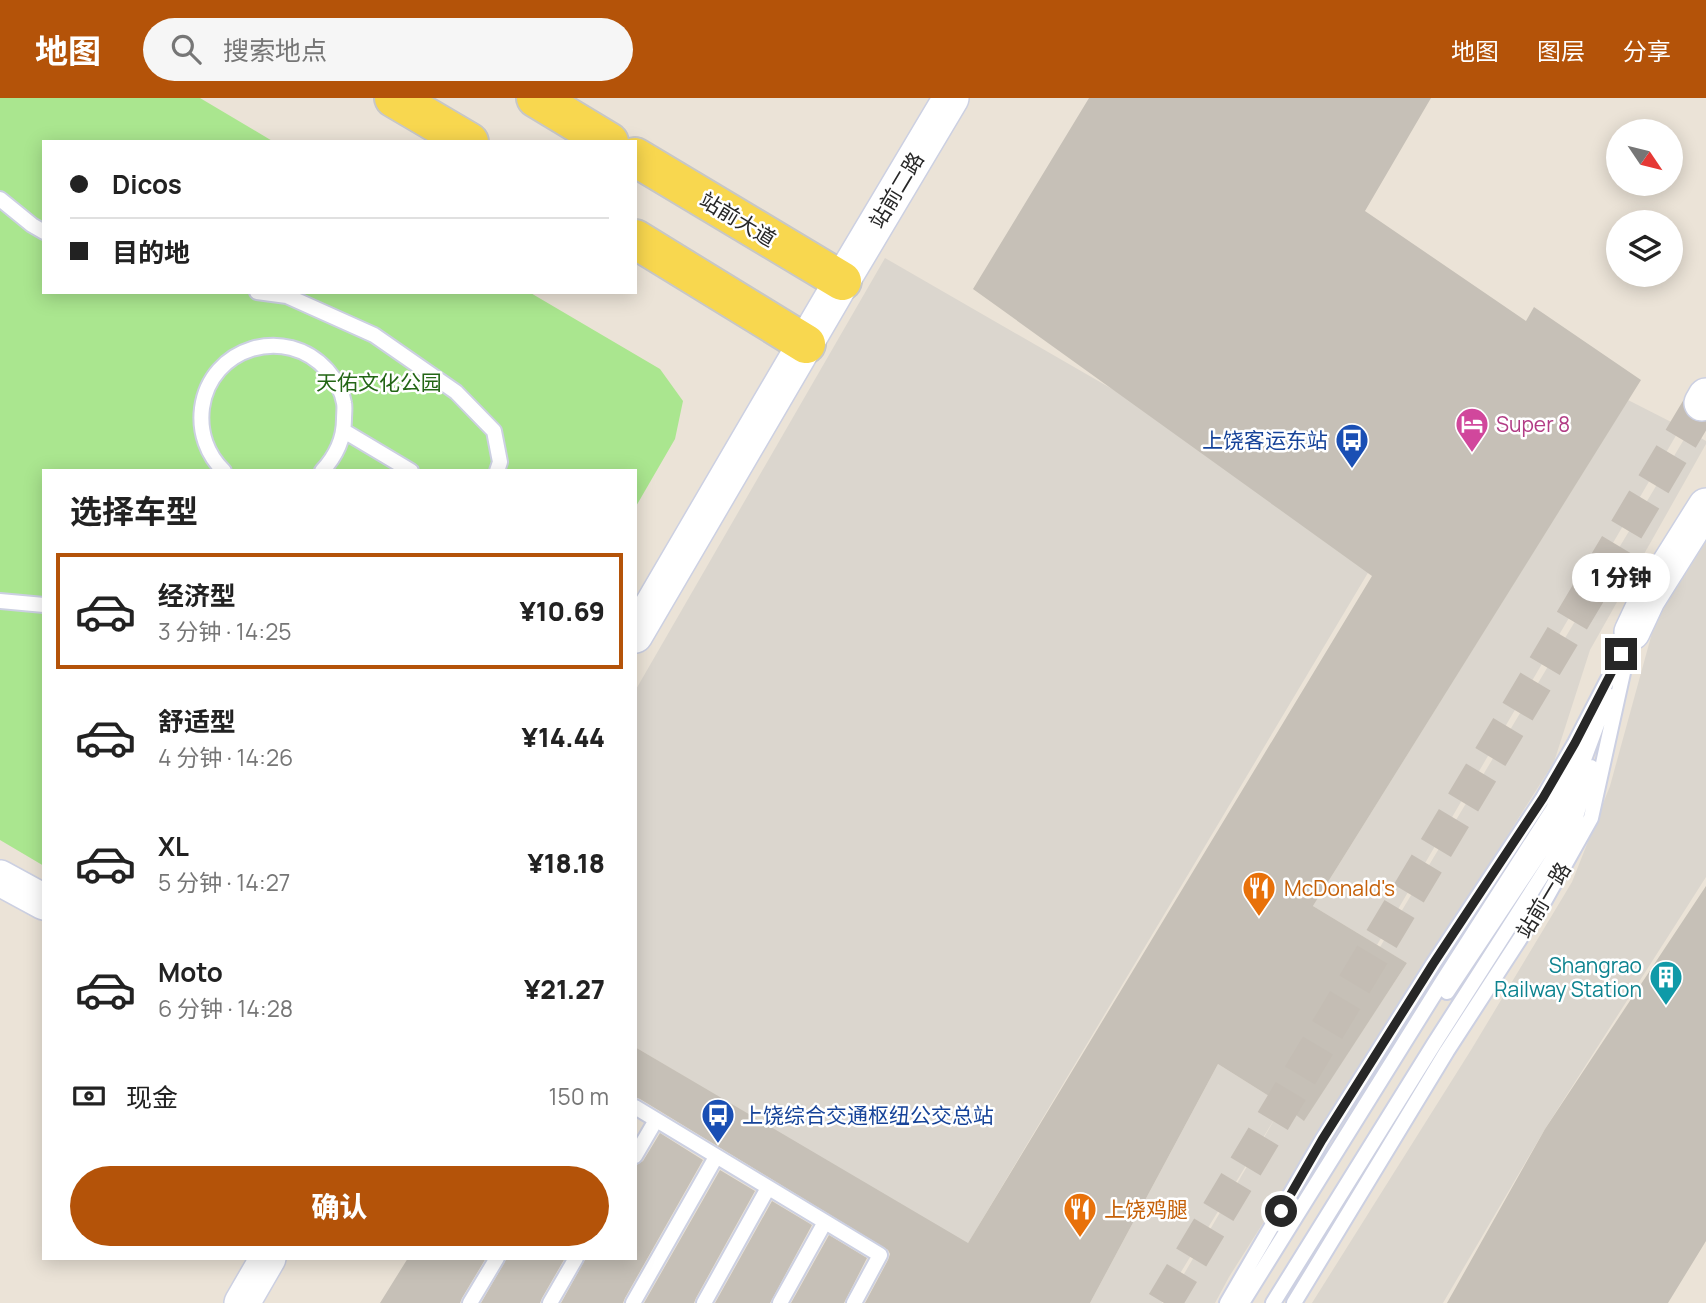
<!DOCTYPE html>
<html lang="zh">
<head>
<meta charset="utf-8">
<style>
	:root { --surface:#fff; --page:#f6f6f6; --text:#222; --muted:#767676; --line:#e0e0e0; --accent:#b45309 }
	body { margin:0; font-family:Manrope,"Noto Sans SC",sans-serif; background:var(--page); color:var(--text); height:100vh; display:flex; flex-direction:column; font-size:26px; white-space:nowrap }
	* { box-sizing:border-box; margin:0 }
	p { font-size:23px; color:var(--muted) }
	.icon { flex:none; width:38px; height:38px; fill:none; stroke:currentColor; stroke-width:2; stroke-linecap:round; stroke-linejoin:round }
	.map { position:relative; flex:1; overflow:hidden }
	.drawer { position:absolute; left:42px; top:371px; width:595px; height:791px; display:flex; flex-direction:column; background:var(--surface); border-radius:0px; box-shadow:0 4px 18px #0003 }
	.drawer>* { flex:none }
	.hud { position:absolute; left:42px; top:42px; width:595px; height:154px; border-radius:0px; box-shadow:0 4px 18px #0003; display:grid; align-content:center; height:154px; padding:0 28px; background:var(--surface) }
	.needle { width:46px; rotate:125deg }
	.controls { position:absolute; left:1606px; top:21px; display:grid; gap:14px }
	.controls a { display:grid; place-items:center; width:77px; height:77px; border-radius:50%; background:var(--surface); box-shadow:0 4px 18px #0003; font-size:35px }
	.end { position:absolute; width:32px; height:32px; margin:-16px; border:9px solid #272727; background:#fff; box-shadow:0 0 0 4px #fff }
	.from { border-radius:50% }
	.bubble { position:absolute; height:49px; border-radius:24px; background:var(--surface); box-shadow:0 4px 18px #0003; font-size:23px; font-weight:800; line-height:49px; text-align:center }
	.hud b { display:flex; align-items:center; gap:24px; height:66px; font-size:26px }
	.hud b+b { border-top:2px solid var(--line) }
	.hud i { width:18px; height:18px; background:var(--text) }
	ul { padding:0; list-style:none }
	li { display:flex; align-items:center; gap:21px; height:116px; margin:0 14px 10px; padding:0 14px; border:4px solid transparent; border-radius:0px }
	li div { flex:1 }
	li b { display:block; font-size:26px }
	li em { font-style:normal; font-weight:800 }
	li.on { border-color:var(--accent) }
	li>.icon { width:63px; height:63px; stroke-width:1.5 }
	h2 { padding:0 28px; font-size:32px; line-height:84px }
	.pay { display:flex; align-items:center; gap:18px; height:77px; padding:0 28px; font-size:26px }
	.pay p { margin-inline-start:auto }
	.button { display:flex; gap:14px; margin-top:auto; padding:14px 28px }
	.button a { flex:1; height:80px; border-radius:42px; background:var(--accent); color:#fff; font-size:28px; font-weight:800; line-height:80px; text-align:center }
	header { display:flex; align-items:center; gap:42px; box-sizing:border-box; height:98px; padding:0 35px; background:var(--accent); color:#fff }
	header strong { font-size:33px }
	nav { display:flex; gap:38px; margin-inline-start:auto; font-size:24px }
	.search { width:490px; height:63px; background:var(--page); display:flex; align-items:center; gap:18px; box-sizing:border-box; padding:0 24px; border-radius:38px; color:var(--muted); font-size:26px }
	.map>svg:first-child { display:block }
	.green { fill:#aae68f }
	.plaza { fill:#dbd6ce }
	.building { fill:#c6c0b7 }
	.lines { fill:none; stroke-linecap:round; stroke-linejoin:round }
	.tertiary-tunnel { stroke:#c4bdb4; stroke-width:35; stroke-dasharray:35 18; stroke-linecap:butt }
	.service-casing { stroke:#ccd0e2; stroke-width:18 }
	.tertiary-casing { stroke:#ccd0e2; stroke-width:38 }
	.primary-casing { stroke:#c7c7c7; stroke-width:42 }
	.service { stroke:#fff; stroke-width:14 }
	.tertiary { stroke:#fff; stroke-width:35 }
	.primary { stroke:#f8d74f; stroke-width:38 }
	.route { stroke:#272727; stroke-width:9 }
	.labels { text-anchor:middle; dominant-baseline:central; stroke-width:5; stroke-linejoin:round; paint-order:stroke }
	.street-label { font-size:21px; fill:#272727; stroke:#fff }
	.park-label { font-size:21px; fill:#236615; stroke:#fff }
	.hotel-label { font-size:21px; fill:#b23c85; stroke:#fff; text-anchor:start }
	.transit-label { font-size:21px; fill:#164399; stroke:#fff; text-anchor:end }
	.food-label { font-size:21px; fill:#c56008; stroke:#fff; text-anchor:start }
	.culture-label { font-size:21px; fill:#0d838f; stroke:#fff; text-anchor:end }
</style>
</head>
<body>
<header>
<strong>地图</strong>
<div class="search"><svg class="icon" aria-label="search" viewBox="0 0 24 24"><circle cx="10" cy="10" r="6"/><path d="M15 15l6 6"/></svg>搜索地点</div>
<nav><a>地图</a><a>图层</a><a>分享</a></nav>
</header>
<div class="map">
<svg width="1706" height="1205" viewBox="0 0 1706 1205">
	<rect width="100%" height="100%" fill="#ebe3d7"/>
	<!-- green -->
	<path class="green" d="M0,0h200l74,44h-230v150h485l131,77 23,32 -8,38 -40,69v-37h-591v395l-44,-26z"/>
	<!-- plaza -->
	<path class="plaza" d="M885,160l499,288 -417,699 -332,-198v-356z
		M1628,302l53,27 -304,518 -64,-39z
		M1689,333l17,10v3l-116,206 -36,112 -325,515 -14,26h-48l113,-193 -118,193h-72l128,-239 65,41 21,15 103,-157 -27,-16z
		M1706,443v336l-161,252 -102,174h-131l159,-253 101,-168 38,-96 45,-164z"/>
	<!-- building -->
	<path class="building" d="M1089,0h342l-66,113 161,110 8,-14 107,73 -328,526 94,57 -103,158 -21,-16 -65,-41 -128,239h-225l23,-43 2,-6 -2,-4 -248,-151 -5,-2v-50l333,196 404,-667 -399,-287z
		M1706,788v355l-38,62h-221l98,-174z
		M660,1035l43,27 -78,138 -2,5h-62l25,-45h49v-92l8,-5z
		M720,1072l35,21 -59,107 -2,5h-50z
		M772,1103l40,24 -42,78h-55z
		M829,1137l38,23 -23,45h-53z
		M408,1160h78l-24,40 -2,5h-80z
		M507,1160h58l-23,40 -2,5h-59z"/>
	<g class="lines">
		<!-- tertiary-tunnel -->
		<path class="tertiary-tunnel" d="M1164,1205l538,-900"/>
		<defs>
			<path id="service" d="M0,101l32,26 12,7
				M257,194l30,4 87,39 82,57 38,39 6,31 -3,9
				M344,333l67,40
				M224,373c-17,-16 -25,-39 -22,-63 8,-61 84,-84 125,-38 8,9 15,20 17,33 1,4 0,11 0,16 0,20 -8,37 -22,52
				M0,503l44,4
				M1447,894l114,-171 47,-126
				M635,1009l245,148 -26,48
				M635,1058l21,-36
				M470,1205l27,-45
				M550,1205l26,-45
				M633,1205l83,-146
				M704,1205l64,-115
				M780,1205l45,-81
				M1227,1205l95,-163 111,-176 110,-166 32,-55 57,-110
				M1242,1205l200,-321 111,-173 26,-58
				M1273,1205l161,-259 139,-217 18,-60
				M1294,1205l153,-252 98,-151 46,-82 37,-168"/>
			<path id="tertiary" d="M1702,305l4,-7
				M1632,534l15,-32 59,-94
				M635,537l207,-354 109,-183
				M0,780l44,24
				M242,1205l26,-45"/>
			<path id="primary" d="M394,0l75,44
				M536,0l73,44
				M635,59l207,124
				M635,141l171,105"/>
		</defs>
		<!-- service casing -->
		<use href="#service" class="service-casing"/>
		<!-- tertiary casing -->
		<use href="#tertiary" class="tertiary-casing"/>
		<!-- primary casing -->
		<use href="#primary" class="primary-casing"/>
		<!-- service -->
		<use href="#service" class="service"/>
		<!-- tertiary -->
		<use href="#tertiary" class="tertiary"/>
		<!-- primary -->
		<use href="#primary" class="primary"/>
	</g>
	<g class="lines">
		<!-- route -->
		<path class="route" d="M1281,1113l41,-71 111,-176 110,-166 32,-55 46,-89"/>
	</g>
	<!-- icons -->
	<defs>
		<symbol id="hotel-pin" viewBox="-11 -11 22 30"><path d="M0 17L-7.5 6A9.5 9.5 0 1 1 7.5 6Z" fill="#d1479c" stroke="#fff"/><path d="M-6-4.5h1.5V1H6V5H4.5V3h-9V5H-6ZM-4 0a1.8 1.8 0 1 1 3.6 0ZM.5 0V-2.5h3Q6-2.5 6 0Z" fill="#fff"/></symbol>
		<symbol id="bus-pin" viewBox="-11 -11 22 30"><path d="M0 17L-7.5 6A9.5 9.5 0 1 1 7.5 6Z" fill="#1a4fb4" stroke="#fff"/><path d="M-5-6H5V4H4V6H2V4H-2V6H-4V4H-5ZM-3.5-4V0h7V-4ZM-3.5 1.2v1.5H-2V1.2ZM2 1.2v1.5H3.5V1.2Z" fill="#fff"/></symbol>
		<symbol id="restaurant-pin" viewBox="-11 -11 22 30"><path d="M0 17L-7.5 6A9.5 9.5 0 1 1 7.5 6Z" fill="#e8710a" stroke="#fff"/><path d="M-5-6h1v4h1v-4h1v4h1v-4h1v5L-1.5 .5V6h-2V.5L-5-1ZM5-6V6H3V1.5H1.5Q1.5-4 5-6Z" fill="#fff"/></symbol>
		<symbol id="building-pin" viewBox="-11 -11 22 30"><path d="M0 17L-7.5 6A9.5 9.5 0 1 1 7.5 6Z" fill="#0f9aa8" stroke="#fff"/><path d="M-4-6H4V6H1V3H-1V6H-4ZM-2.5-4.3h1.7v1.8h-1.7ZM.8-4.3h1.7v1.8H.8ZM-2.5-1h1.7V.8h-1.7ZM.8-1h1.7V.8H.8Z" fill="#fff"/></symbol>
	</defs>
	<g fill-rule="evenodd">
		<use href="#hotel-pin" x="1453" y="307" width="38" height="52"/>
		<use href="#bus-pin" x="1333" y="323" width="38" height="52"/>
		<use href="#restaurant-pin" x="1240" y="771" width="38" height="52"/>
		<use href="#building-pin" x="1647" y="860" width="38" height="52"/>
		<use href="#bus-pin" x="699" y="998" width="38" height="52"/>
		<use href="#restaurant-pin" x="1061" y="1092" width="38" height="52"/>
	</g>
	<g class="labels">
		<!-- street labels -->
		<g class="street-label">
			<text transform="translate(896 92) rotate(-59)">站前二路</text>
			<text transform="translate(738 121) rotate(31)">站前大道</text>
			<text transform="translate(1543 802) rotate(-59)">站前一路</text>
		</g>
		<!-- park labels -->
		<g class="park-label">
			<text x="379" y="284">天佑文化公园</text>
		</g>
		<!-- hotel labels -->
		<g class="hotel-label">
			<text x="1496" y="326">Super 8</text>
		</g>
		<!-- transit labels -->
		<g class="transit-label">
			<text x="1328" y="342">上饶客运东站</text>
			<text x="742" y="1017" text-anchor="start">上饶综合交通枢纽公交总站</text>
		</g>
		<!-- food labels -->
		<g class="food-label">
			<text x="1284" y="790">McDonald's</text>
			<text x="1104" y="1111">上饶鸡腿</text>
		</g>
		<!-- culture labels -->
		<g class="culture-label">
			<text x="1642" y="867">Shangrao<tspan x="1642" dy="24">Railway Station</tspan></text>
		</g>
	</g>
</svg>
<div class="controls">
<a><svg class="needle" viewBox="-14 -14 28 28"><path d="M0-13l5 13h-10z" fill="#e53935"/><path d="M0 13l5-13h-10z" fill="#767676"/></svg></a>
<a><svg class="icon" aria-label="layers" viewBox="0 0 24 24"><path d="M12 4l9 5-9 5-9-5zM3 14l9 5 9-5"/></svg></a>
</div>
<i class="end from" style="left:1281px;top:1113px"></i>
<i class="end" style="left:1621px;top:556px"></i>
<div class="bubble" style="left:1572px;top:455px;width:98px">1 分钟</div>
<div class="hud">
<b><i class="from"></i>Dicos</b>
<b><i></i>目的地</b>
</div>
<section class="drawer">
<h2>选择车型</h2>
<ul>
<li class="on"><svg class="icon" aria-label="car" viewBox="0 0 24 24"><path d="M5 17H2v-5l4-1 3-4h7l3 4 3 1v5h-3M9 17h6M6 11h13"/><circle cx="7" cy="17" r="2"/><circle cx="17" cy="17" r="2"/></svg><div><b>经济型</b><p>3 分钟 · 14:25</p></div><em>¥10.69</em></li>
<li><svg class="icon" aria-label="car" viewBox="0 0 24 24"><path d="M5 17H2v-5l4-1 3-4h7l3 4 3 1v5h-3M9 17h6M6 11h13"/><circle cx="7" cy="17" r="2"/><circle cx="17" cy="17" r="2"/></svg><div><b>舒适型</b><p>4 分钟 · 14:26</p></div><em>¥14.44</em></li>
<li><svg class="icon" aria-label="car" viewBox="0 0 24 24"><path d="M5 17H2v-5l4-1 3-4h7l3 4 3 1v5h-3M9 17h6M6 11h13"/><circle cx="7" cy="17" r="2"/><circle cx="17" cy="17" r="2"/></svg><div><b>XL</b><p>5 分钟 · 14:27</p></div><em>¥18.18</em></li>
<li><svg class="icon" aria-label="car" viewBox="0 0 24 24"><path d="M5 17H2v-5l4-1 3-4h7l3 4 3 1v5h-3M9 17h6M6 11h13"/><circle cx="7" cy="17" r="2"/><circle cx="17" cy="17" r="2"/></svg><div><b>Moto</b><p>6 分钟 · 14:28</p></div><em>¥21.27</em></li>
</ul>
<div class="pay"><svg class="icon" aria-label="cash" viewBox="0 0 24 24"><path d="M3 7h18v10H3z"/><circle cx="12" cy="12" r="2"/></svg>现金<p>150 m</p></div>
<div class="button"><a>确认</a></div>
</section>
</div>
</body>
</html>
